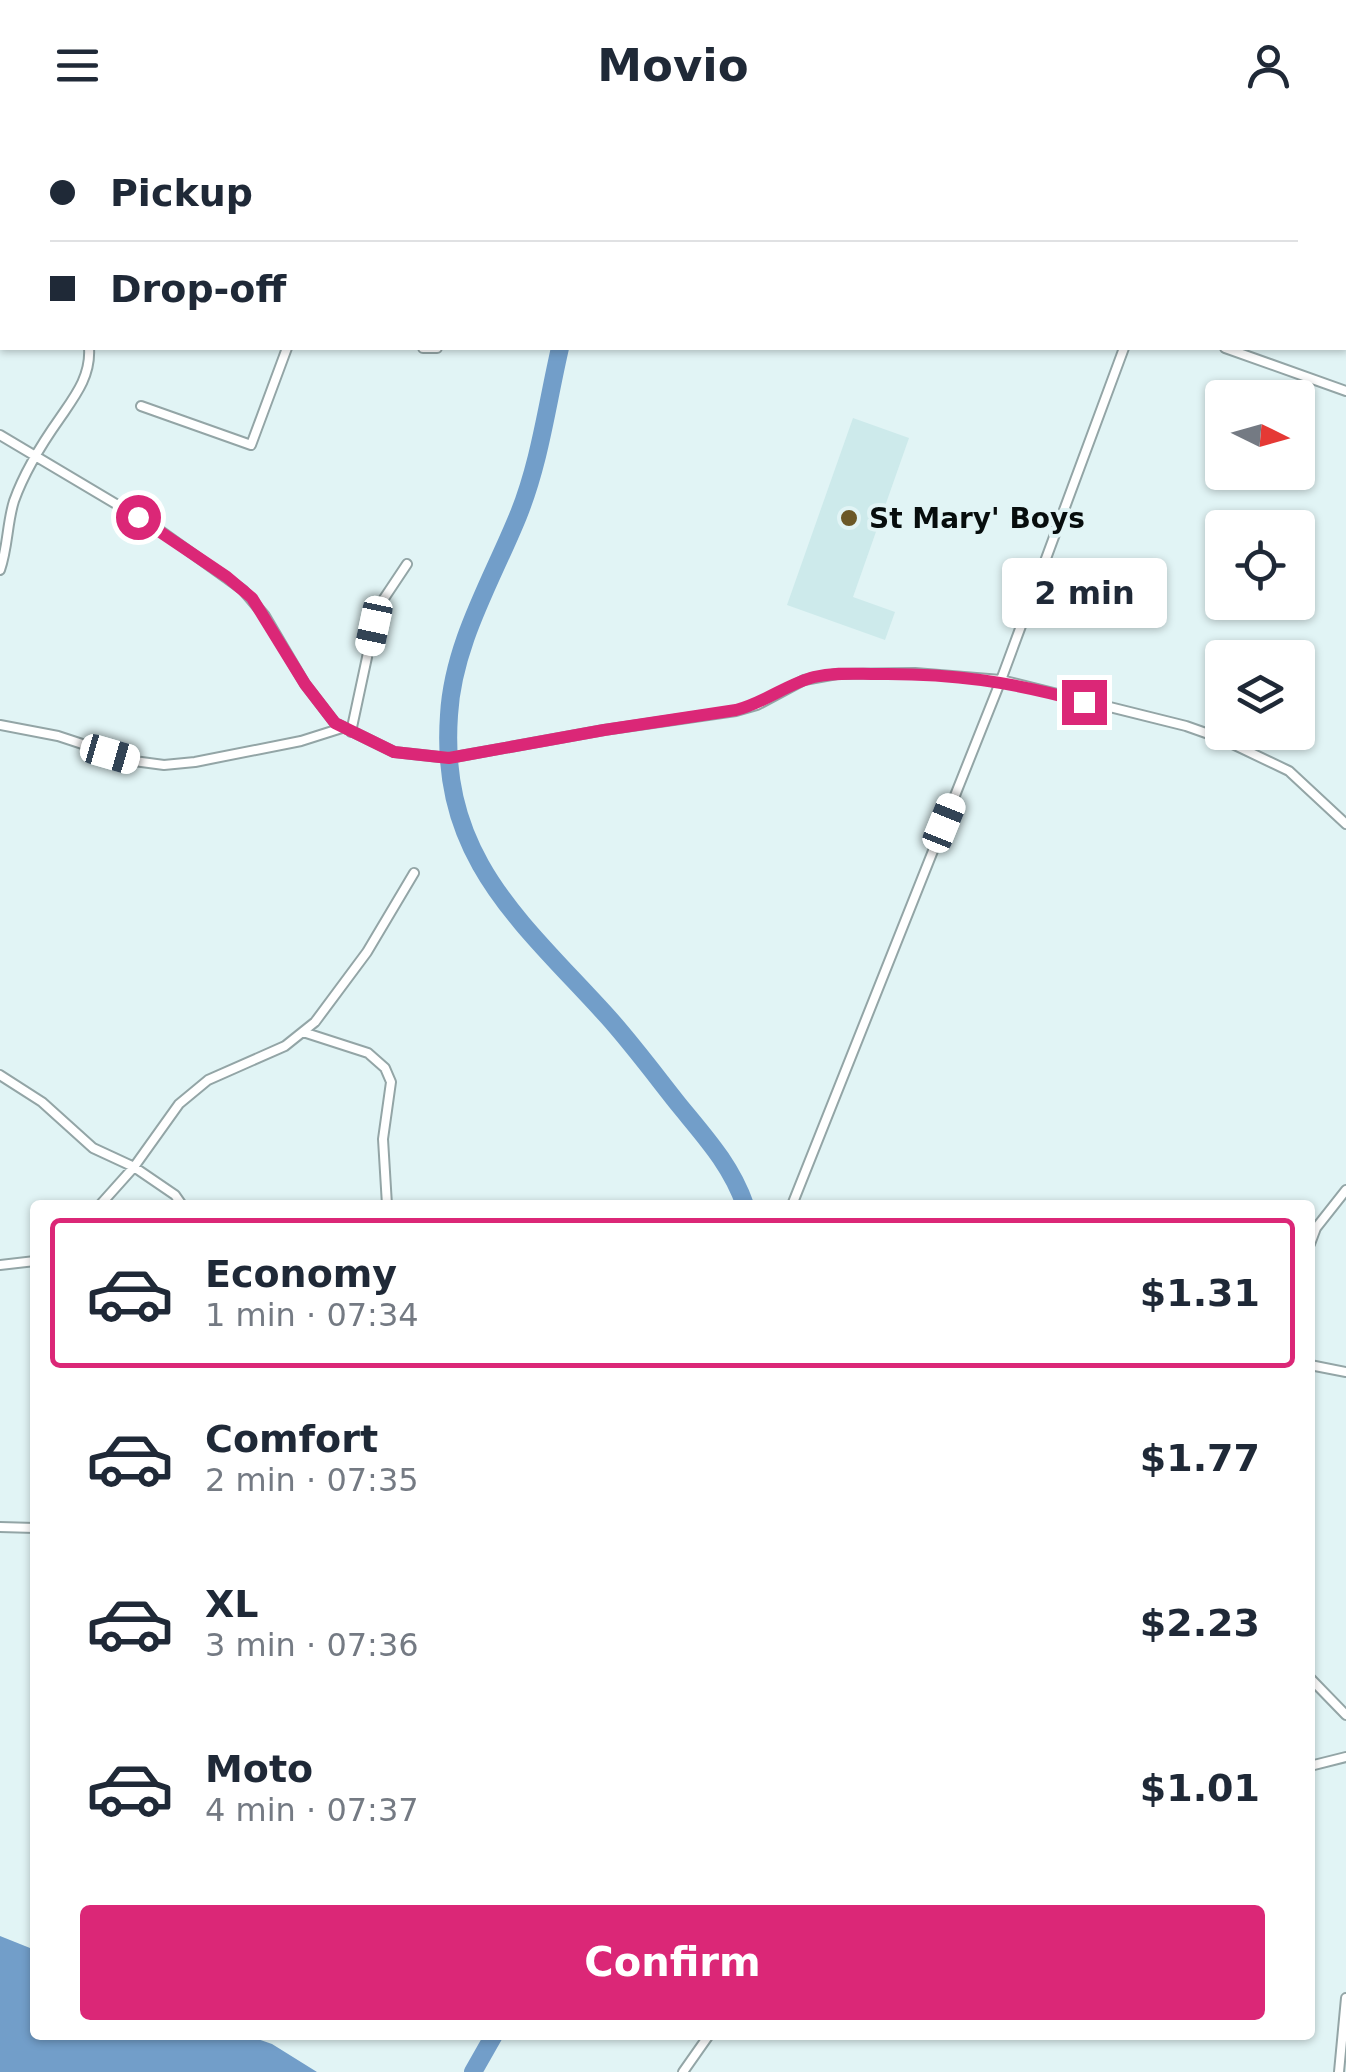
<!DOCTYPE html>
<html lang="en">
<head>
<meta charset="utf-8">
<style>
	:root { --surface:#fff; --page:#f6f6f7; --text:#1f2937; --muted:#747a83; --line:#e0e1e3; --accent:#db2777 }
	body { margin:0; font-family:"DejaVu Sans",sans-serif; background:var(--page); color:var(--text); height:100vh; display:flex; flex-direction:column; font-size:38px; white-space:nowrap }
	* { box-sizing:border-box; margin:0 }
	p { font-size:32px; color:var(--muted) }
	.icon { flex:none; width:55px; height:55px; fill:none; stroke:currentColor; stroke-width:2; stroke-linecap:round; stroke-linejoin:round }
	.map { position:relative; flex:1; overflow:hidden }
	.drawer { position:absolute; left:30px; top:1070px; width:1285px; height:840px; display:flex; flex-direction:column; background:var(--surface); border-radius:10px; box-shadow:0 2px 8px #0004 }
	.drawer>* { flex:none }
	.hud { position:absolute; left:0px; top:0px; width:1348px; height:220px; box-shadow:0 2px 8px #0004; display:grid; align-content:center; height:220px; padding:0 50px; background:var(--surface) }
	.needle { width:65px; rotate:95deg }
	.tools { position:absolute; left:1205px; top:250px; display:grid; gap:20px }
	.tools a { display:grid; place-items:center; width:110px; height:110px; border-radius:10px; background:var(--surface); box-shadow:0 2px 8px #0004; font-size:50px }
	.end { position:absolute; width:45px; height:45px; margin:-22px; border:12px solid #db2777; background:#fff; box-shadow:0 0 0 5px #fff }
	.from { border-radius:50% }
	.bubble { position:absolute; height:70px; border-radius:10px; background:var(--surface); box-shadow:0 2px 8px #0004; font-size:32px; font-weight:700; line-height:70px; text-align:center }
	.car { position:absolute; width:30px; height:60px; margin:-30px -15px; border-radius:12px; box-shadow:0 0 8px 2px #0007; background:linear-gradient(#fff 24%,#345 0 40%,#fff 0 76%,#345 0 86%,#fff 0) }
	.hud b { display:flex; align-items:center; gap:35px; height:95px; font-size:38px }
	.hud b+b { border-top:2px solid var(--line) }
	.hud i { width:25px; height:25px; background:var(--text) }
	ul { padding:18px 0 0; list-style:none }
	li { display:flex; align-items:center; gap:30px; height:150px; margin:0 20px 15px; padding:0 30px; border:5px solid transparent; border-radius:10px }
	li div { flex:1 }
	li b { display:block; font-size:38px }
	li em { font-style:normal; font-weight:700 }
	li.selected { border-color:var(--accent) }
	li>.icon { width:90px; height:90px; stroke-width:1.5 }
	.cta { display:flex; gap:20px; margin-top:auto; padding:20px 50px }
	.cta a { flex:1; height:115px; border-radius:10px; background:var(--accent); color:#fff; font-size:40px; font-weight:700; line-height:115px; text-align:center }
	header { display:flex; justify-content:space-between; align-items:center; height:130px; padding:0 50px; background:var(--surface); font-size:45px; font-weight:700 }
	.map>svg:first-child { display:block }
	.built { fill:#cdeaeb }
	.water { fill:#729ec9 }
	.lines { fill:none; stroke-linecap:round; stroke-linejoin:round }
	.river { stroke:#729ec9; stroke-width:18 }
	.minor-casing { stroke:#93a5a6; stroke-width:12 }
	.minor { stroke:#fff; stroke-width:8 }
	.route { stroke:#db2777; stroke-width:12 }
	.poi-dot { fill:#6b5827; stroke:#e1f4f5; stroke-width:4 }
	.labels { text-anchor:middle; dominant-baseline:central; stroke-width:8; stroke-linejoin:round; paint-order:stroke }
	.poi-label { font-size:28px; font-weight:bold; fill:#070d0d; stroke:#e1f4f5; text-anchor:start }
</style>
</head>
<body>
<header><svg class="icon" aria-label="menu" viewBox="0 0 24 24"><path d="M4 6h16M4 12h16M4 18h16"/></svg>Movio<svg class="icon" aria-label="person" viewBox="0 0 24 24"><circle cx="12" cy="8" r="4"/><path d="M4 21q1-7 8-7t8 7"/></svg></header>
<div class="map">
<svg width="1346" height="1942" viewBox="0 0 1346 1942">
	<rect width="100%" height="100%" fill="#e1f4f5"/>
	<!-- built -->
	<path class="built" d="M853,288l56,20 -56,159 42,15 -10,28 -98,-35z"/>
	<!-- water -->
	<path class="water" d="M0,1806l35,14v85h211l26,9 45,28h-317z"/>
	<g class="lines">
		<!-- river -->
		<path class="river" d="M617,2l1,-2
			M560,218c-13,56 -20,114 -42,168 -26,64 -65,128 -69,199 -10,143 72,206 159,302 25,28 48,59 71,88 27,33 52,60 66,100
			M473,1942l21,-37"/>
		<defs>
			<path id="minor" d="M11,0l3,2
				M131,2l1,-2
				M518,2l1,-2
				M901,2v-2
				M1205,2l1,-2
				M423,218h14
				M1225,218l121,43
				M141,276l110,39 36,-97
				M0,305l158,94 85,61 22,26 40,68 30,39 59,29 55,6 155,-28 132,-19 21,-6 47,-25 33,-6 78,-1 86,7 185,46 34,12 69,33 57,53
				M0,440c8,-23 7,-47 14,-69 10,-28 29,-59 46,-83 15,-22 31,-42 29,-70
				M0,595l58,11 76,25 30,4 31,-3 106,-21 41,-13
				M351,602l24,-112 8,-20 24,-36
				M303,902l65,21 17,15 6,14 -8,57 4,66
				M0,945l42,27 51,46 41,19 41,28 7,10
				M100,1075l34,-38 45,-63 29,-24 77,-34 30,-24 52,-70 47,-79
				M792,1075l209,-525 123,-332
				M1310,1114l6,-16 30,-38
				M0,1135l35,-4
				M1310,1235l36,7
				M0,1397l35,1
				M1310,1548l36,37
				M1310,1636l36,-9
				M683,1942l26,-37
				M1339,1942l7,-74"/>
		</defs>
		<!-- minor casing -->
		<use href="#minor" class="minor-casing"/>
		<!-- minor -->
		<use href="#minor" class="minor"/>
	</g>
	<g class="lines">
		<!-- route -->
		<path class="route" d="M138,387l89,60 25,21 53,86 30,39 59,29 55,6 155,-28 132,-20c28,-7 51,-26 78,-33 21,-5 42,-3 63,-3 74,-1 136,8 207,28"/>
	</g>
	<!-- markers -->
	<circle class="poi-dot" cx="849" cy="388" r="10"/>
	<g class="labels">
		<!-- poi labels -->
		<g class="poi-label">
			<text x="869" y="388">St Mary' Boys</text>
		</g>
	</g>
</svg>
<div class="tools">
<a><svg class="needle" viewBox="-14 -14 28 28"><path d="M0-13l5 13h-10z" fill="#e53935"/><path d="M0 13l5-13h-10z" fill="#747a83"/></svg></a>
<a><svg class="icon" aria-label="locate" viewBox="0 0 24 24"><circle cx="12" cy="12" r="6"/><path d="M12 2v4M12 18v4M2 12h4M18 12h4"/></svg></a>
<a><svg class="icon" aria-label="layers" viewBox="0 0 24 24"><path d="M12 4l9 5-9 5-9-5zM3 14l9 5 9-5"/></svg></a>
</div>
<i class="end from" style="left:138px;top:387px"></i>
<i class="end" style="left:1084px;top:572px"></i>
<div class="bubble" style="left:1002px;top:428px;width:165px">2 min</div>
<i class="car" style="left:374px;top:496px;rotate:192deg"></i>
<i class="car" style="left:110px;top:624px;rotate:106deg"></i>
<i class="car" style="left:944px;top:693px;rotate:22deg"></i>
<div class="hud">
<b><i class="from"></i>Pickup</b>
<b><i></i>Drop-off</b>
</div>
<section class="drawer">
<ul>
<li class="selected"><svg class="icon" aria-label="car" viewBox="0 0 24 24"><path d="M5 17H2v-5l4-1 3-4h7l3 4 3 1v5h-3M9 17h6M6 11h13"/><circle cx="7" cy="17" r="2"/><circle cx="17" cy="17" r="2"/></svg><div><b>Economy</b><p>1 min · 07:34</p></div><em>$1.31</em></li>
<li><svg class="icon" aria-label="car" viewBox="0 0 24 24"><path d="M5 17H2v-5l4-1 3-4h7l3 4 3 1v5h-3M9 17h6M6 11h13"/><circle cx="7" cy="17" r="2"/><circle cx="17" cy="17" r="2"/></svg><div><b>Comfort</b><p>2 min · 07:35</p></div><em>$1.77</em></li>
<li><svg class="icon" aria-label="car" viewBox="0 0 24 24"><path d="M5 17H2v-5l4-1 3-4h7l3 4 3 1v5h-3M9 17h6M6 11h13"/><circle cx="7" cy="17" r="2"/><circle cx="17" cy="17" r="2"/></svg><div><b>XL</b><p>3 min · 07:36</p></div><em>$2.23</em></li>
<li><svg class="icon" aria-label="car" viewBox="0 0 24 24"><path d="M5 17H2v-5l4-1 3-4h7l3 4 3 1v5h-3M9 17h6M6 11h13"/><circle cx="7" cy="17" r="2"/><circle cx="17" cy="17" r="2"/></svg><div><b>Moto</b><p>4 min · 07:37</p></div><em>$1.01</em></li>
</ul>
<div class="cta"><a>Confirm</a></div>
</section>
</div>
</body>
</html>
